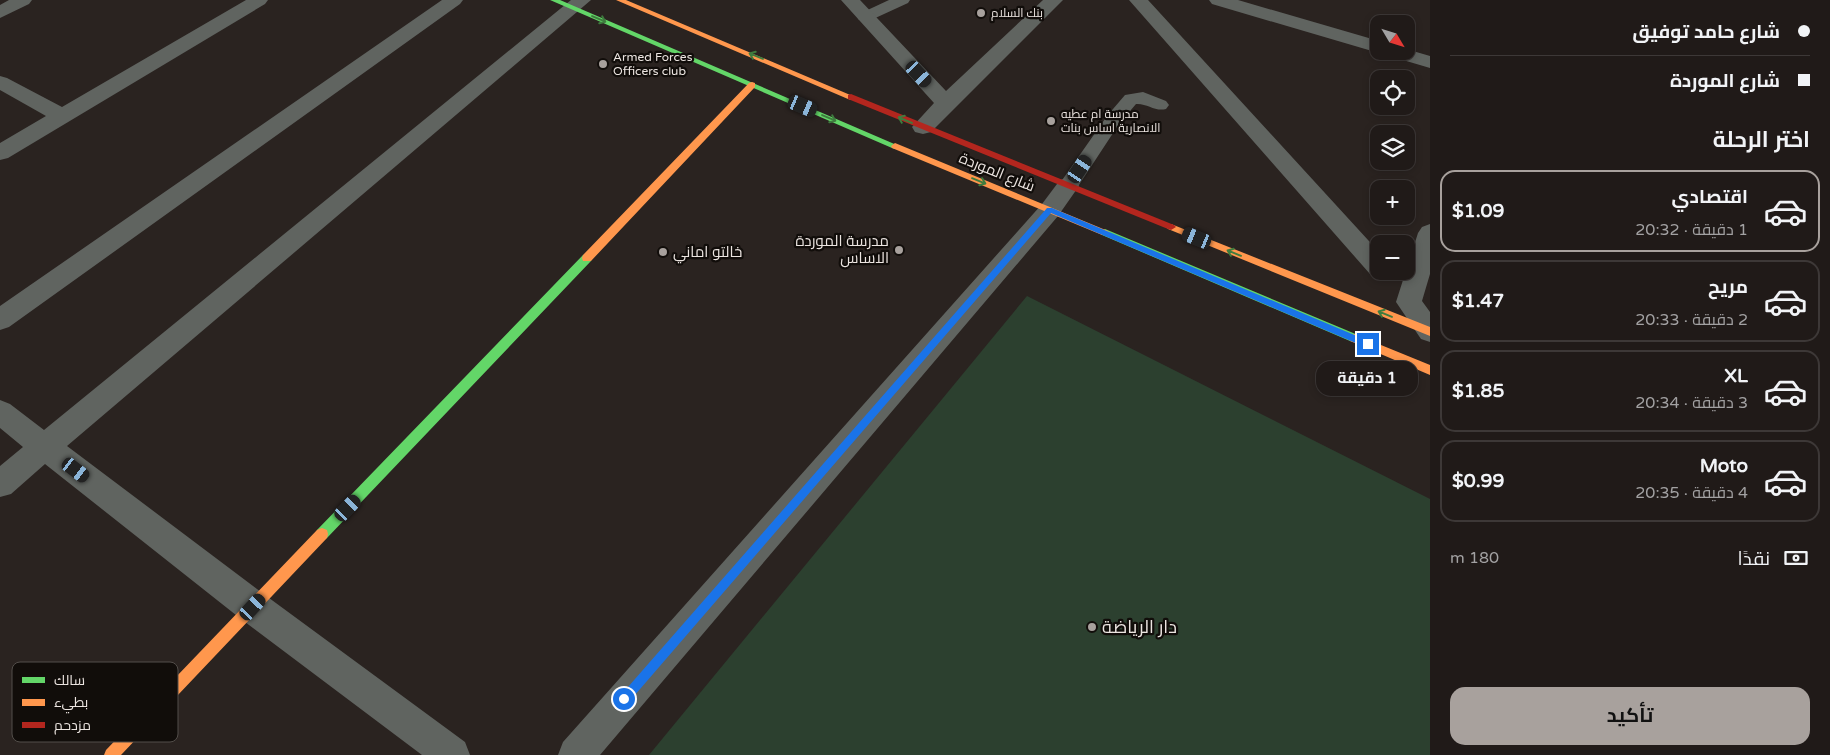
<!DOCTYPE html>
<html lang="ar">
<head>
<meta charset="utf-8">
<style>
	:root { --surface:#201a18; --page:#282321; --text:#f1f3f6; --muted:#a2a1a2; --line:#3d3837; --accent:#a8a19d }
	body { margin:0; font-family:"Varela Round",Cairo,sans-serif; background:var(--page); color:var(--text); direction:rtl; height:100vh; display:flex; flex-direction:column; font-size:19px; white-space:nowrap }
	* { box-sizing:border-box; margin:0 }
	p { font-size:16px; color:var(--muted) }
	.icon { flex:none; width:28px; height:28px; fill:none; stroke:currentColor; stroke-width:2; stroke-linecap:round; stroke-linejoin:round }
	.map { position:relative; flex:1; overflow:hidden; direction:ltr }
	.sheet { display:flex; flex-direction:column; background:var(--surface); width:400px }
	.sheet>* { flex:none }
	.banner { display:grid; align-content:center; height:110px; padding:0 20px; background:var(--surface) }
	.needle { width:32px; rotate:128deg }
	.tools { position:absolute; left:1370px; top:15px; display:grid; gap:10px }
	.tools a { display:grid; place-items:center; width:45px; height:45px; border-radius:10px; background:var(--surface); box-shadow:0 2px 8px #0003,0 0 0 1px var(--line); font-size:25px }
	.end { position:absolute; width:22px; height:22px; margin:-11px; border:6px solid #1a73e8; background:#fff; box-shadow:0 0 0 2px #fff }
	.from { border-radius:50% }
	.bubble { position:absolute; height:35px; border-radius:15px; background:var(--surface); box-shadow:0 2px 8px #0003,0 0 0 1px var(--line); font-size:16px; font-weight:700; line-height:35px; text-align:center; direction:rtl }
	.car { position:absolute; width:15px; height:30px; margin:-15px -8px; border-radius:6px; box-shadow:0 0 4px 1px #0007; background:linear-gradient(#222 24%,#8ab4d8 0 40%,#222 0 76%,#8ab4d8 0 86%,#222 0) }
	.banner b { display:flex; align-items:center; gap:18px; height:48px; font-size:19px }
	.banner b+b { border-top:1px solid var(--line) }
	.banner i { width:12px; height:12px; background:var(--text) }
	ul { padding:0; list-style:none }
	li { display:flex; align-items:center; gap:15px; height:82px; margin:0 10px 8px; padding:0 10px; border:2px solid var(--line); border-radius:15px }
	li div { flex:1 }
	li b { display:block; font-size:19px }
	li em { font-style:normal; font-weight:700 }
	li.on { border-color:var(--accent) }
	li>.icon { width:45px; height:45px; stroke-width:1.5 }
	h2 { padding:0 20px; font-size:22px; line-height:60px }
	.pay { display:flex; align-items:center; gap:12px; height:55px; padding:0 20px; font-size:19px }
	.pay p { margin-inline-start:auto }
	.primary-button { display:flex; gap:10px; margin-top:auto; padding:10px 20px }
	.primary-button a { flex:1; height:58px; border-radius:15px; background:var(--accent); color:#111; font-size:20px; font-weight:700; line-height:58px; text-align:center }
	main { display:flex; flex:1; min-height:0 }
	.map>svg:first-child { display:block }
	.green { fill:#2c402f }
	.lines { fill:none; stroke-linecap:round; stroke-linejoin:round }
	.lane { fill:#606460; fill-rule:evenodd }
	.street { fill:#606460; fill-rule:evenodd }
	.fast { fill:#63d668; fill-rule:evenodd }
	.slow { fill:#ff974d; fill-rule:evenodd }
	.jam { fill:#b3261e; fill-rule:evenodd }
	.oneway { stroke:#3e7c3e }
	.route { fill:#1a73e8 }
	.poi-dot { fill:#a8a19d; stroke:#110d0a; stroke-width:2 }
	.labels { text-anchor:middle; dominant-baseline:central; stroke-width:4.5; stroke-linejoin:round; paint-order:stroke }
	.far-poi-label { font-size:12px; fill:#ece5e1; stroke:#110d0a; text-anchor:start }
	.street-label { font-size:15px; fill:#ece5e1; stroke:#110d0a }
	.poi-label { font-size:15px; fill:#ece5e1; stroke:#110d0a; text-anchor:end }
	.near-poi-label { font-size:18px; fill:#ece5e1; stroke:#110d0a; text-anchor:start }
	.key { fill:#110d0a; stroke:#534e4a; stroke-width:1 }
	.key-label { font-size:14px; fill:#ece5e1 }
</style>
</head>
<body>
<main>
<section class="sheet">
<div class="banner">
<b><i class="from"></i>شارع حامد توفيق</b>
<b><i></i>شارع الموردة</b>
</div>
<h2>اختر الرحلة</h2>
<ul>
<li class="on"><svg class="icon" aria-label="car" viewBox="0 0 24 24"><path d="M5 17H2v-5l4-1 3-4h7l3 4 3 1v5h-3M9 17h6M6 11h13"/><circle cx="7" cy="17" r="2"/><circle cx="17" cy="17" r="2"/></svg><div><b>اقتصادي</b><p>1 دقيقة · 20:32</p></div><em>$1.09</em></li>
<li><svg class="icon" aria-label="car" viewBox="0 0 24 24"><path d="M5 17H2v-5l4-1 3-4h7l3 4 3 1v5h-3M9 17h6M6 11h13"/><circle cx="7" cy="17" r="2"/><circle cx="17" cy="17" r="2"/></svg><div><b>مريح</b><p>2 دقيقة · 20:33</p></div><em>$1.47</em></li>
<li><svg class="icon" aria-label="car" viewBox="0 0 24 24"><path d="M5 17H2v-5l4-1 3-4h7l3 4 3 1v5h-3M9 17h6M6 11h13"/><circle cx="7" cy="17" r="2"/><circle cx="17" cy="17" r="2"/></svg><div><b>XL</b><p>3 دقيقة · 20:34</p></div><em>$1.85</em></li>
<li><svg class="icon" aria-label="car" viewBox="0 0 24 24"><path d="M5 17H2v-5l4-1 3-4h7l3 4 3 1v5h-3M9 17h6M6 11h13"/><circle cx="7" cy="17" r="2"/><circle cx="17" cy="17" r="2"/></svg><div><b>Moto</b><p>4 دقيقة · 20:35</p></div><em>$0.99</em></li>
</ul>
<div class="pay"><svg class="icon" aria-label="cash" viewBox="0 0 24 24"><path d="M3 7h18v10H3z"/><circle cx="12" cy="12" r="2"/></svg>نقدًا<p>180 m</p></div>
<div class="primary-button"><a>تأكيد</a></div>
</section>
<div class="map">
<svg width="1430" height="755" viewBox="0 0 1430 755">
	<rect width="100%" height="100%" fill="#2a2320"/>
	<!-- green -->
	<path class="green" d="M1027,296l403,203v256h-781z"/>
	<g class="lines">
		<!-- lane -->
		<path class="lane" d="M889,0h21l-2,3 -37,17h-12l-2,-3 2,-3z
			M1143,92l23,9 3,4 -3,4c-11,3 -19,-6 -30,-5l-17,20 -44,67 -7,2 -7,-2 -3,-5 49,-70 18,-21z"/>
		<!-- street -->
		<path class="street" d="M9,0h23l-3,4 -29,14v-13z
			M246,0h22l-3,4 -257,154 -8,2v-17l46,-27 -46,-26v-14l7,2 55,29z
			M442,0h21l-3,4 -451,323 -9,3v-24z
			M571,0h20l-524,446 198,149 200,147 5,13h-48l-181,-136 -196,-155 -34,30 -11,3v-31l23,-19 -23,-19v-28l10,4 34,26z
			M841,0h19l86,91 97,-91h20l-132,132 -8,2 -8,-2 -3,-5 22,-24z
			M1129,0h19l231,252v19h11l-2,3 -9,3 -9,-3z
			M1209,0h29l141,41v10h27v-2l24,7v12l-44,-13 -2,-3 -12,-1 -160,-47z
			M1068,178l8,2 3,6 -21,30 -458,539h-42l5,-13 479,-538 18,-24z
			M1430,224v50l-8,27 8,11v30l-9,-3 -25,-37 22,-69 4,-6z"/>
		<!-- fast -->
		<path class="fast" d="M550,0h10l339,146 -4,3 -3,-1z
			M1105,229l253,106 1,3 -5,4 -4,-1 -248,-106 -2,-2 2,-2z
			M587,254l5,4 -1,3 -264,277 -5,2 -5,-2 -1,-4 1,-4 266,-275z"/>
		<!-- slow -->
		<path class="slow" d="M616,0h10l229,97 -4,3 -3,-1z
			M752,82l3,1v4l-164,174h-8l-1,-3 1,-3 166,-172z
			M895,143l213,88 2,2 -2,2h-6l-210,-87 -1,-2z
			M1171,224l259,103v9l-262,-107 -2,-2z
			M1354,334l76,31v10l-80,-34 -1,-3z
			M322,528l5,2 1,4 -1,4 -206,217h-17l2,-5 211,-220z"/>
		<!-- jam -->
		<path class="jam" d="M851,94l323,131 2,2 -5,3 -3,-1 -320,-130v-4z"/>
	</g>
	<!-- one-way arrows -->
	<defs><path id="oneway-shaft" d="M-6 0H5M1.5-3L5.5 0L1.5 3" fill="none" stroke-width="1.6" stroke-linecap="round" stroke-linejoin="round" transform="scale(1.25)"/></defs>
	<g class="oneway">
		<use href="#oneway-shaft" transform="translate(599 19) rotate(23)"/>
		<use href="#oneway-shaft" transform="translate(756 56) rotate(-158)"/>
		<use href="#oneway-shaft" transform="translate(829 118) rotate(23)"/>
		<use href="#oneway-shaft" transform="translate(905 120) rotate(-157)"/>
		<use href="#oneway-shaft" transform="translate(979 181) rotate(22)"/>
		<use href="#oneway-shaft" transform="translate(1234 253) rotate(-158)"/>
		<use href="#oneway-shaft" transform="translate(1385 314) rotate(-158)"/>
	</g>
	<!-- route -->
	<path class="route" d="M1047,208h5l319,134 1,2 -1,3h-6l-314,-134 -423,490 -4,1 -3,-1 -2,-4 2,-4z"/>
	<!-- markers -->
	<g class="poi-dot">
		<circle cx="981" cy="13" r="5"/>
		<circle cx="603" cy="64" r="5"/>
		<circle cx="1051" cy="121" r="5"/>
		<circle cx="899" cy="250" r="5"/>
		<circle cx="663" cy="252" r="5"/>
		<circle cx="1092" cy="627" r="5"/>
	</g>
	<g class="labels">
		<!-- far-poi labels -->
		<g class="far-poi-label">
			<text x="991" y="13">بنك السلام</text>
			<text x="613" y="57">Armed Forces<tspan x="613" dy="14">Officers club</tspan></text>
			<text x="1061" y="114">مدرسة ام عطيه<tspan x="1061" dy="14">الانصارية اساس بنات</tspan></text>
		</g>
		<!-- street labels -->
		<g class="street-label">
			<text transform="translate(997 172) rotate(22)">شارع الموردة</text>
		</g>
		<!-- poi labels -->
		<g class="poi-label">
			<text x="889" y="241">مدرسة الموردة<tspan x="889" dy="17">الاساس</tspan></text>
			<text x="673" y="252" text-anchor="start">خالتو اماني</text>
		</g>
		<!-- near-poi labels -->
		<g class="near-poi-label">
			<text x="1102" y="627">دار الرياضة</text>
		</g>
	</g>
	<!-- legend -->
	<rect x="12" y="662" width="166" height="80" rx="8" class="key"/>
	<rect x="22" y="677" width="23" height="6" fill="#63d668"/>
	<rect x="22" y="699" width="23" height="7" fill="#ff974d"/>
	<rect x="22" y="722" width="23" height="6" fill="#b3261e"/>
	<g class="key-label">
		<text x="54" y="685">سالك</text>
		<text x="54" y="707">بطيء</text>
		<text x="54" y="730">مزدحم</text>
	</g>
</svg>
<div class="tools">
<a><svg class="needle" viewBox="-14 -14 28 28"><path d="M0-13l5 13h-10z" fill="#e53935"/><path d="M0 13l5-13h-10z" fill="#a2a1a2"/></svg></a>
<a><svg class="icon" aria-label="locate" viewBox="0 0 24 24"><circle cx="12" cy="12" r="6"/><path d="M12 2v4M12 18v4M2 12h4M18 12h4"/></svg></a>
<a><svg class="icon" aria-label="layers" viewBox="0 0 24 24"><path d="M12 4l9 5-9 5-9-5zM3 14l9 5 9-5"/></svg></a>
<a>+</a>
<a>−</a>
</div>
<i class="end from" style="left:624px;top:699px"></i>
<i class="end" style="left:1368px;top:344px"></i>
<div class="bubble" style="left:1316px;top:361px;width:102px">1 دقيقة</div>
<i class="car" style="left:919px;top:74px;rotate:137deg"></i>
<i class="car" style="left:803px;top:106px;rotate:113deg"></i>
<i class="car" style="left:1080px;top:169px;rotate:34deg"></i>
<i class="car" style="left:1197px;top:238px;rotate:292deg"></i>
<i class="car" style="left:76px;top:470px;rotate:127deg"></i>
<i class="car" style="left:348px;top:508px;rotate:44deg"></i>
<i class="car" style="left:253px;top:607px;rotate:43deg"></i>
</div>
</main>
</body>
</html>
